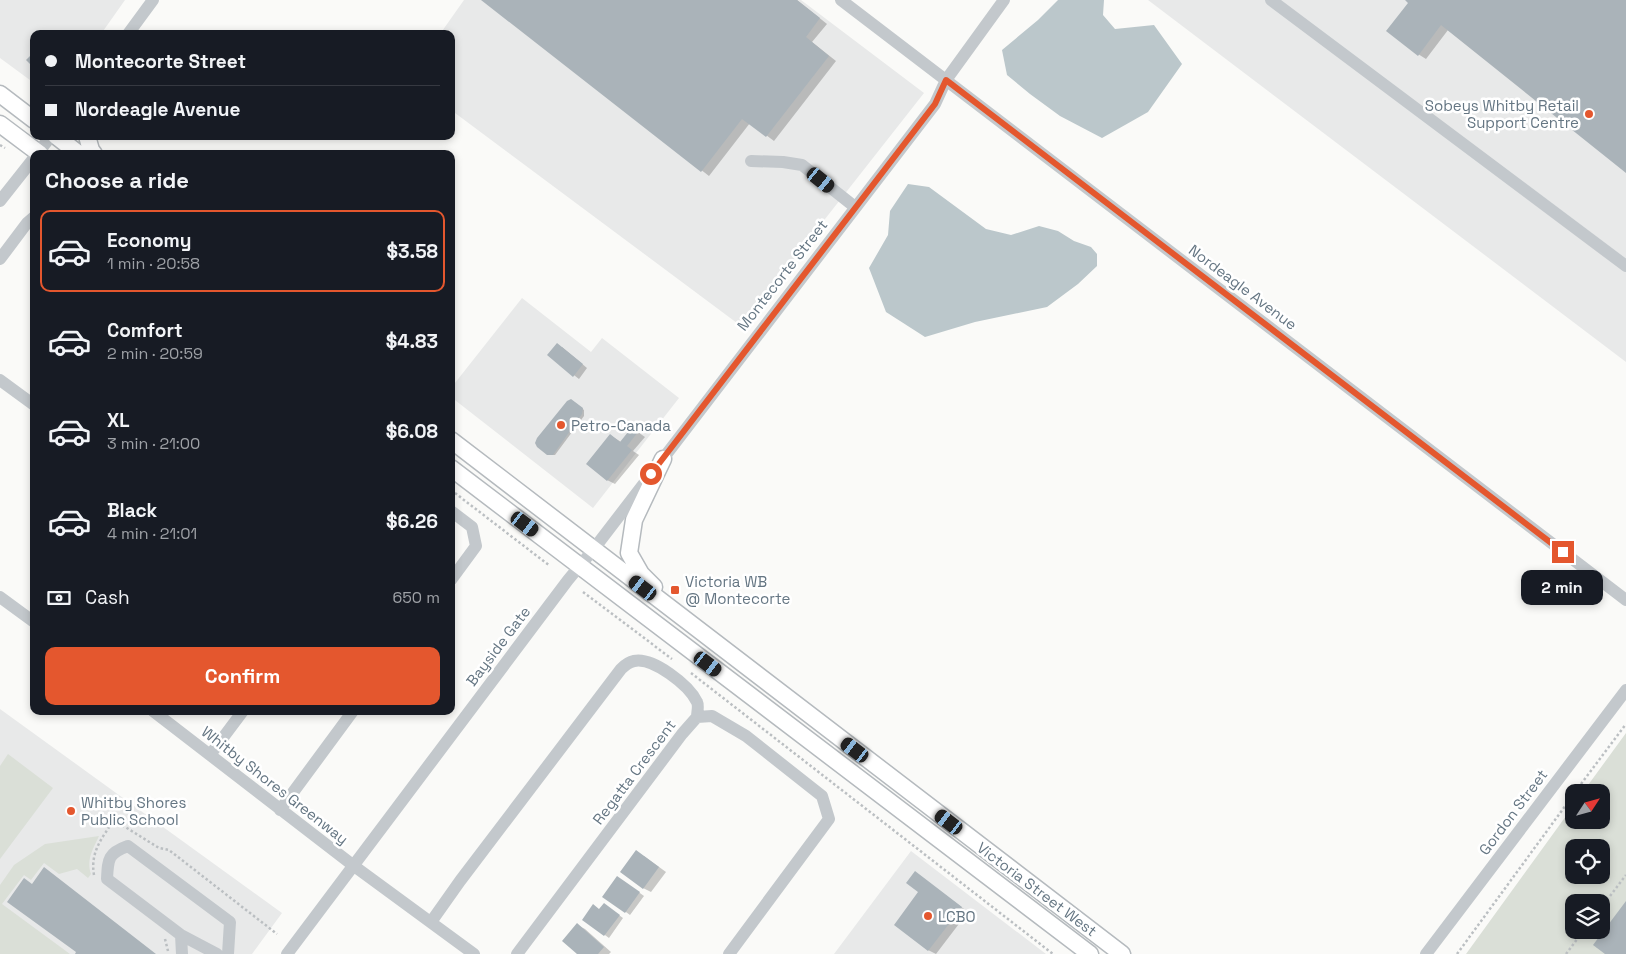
<!DOCTYPE html>
<html lang="en">
<head>
<meta charset="utf-8">
<style>
	:root { --surface:#171b24; --page:#242831; --text:#f1f3f6; --muted:#9ea1a6; --line:#363941; --accent:#e4572e }
	body { margin:0; font-family:"Space Grotesk",sans-serif; background:var(--page); color:var(--text); height:100vh; display:flex; flex-direction:column; font-size:19px; white-space:nowrap }
	* { box-sizing:border-box; margin:0 }
	p { font-size:16px; color:var(--muted) }
	.icon { flex:none; width:28px; height:28px; fill:none; stroke:currentColor; stroke-width:2; stroke-linecap:round; stroke-linejoin:round }
	.map { position:relative; flex:1; overflow:hidden }
	.details { position:absolute; left:30px; top:150px; width:425px; height:565px; display:flex; flex-direction:column; background:var(--surface); border-radius:10px; box-shadow:0 2px 8px #0003 }
	.details>* { flex:none }
	.top-card { position:absolute; left:30px; top:30px; width:425px; height:110px; border-radius:10px; box-shadow:0 2px 8px #0003; display:grid; align-content:center; height:110px; padding:0 15px; background:var(--surface) }
	.needle { width:32px; rotate:54deg }
	.tools { position:absolute; left:1565px; top:784px; display:grid; gap:10px }
	.tools a { display:grid; place-items:center; width:45px; height:45px; border-radius:10px; background:var(--surface); box-shadow:0 2px 8px #0003; font-size:25px }
	.end { position:absolute; width:22px; height:22px; margin:-11px; border:6px solid #e4572e; background:#fff; box-shadow:0 0 0 2px #fff }
	.from { border-radius:50% }
	.bubble { position:absolute; height:35px; border-radius:10px; background:var(--surface); box-shadow:0 2px 8px #0003; font-size:16px; font-weight:800; line-height:35px; text-align:center }
	.car { position:absolute; width:15px; height:30px; margin:-15px -8px; border-radius:6px; box-shadow:0 0 4px 1px #0007; background:linear-gradient(#222 24%,#8ab4d8 0 40%,#222 0 76%,#8ab4d8 0 86%,#222 0) }
	.top-card b { display:flex; align-items:center; gap:18px; height:48px; font-size:19px }
	.top-card b+b { border-top:1px solid var(--line) }
	.top-card i { width:12px; height:12px; background:var(--text) }
	ul { padding:0; list-style:none }
	li { display:flex; align-items:center; gap:15px; height:82px; margin:0 10px 8px; padding:0 5px; border:2px solid transparent; border-radius:10px }
	li div { flex:1 }
	li b { display:block; font-size:19px }
	li em { font-style:normal; font-weight:800 }
	li.selected { border-color:var(--accent) }
	li>.icon { width:45px; height:45px; stroke-width:1.5 }
	h2 { padding:0 15px; font-size:22px; line-height:60px }
	.pay { display:flex; align-items:center; gap:12px; height:55px; padding:0 15px; font-size:19px }
	.pay p { margin-inline-start:auto }
	.button { display:flex; gap:10px; margin-top:auto; padding:10px 15px }
	.button a { flex:1; height:58px; border-radius:10px; background:var(--accent); color:#fff; font-size:20px; font-weight:800; line-height:58px; text-align:center }
	.map>svg:first-child { display:block }
	.built { fill:#e8e9e9 }
	.green { fill:#dadfd7; fill-rule:evenodd }
	.water { fill:#bbc7cb }
	.shadow { fill:#0003 }
	.building { fill:#aab3b9 }
	.lines { fill:none; stroke-linecap:round; stroke-linejoin:round }
	.major-casing { stroke:#b5babe; stroke-width:19 }
	.path { stroke:#bbbfc2; stroke-width:2.5; stroke-dasharray:2.5 2.5; stroke-linecap:butt }
	.minor { stroke:#c3c8cc; stroke-width:12 }
	.major { stroke:#fff; stroke-width:16 }
	.route { stroke:#e4572e; stroke-width:6 }
	.poi-dot { fill:#e4572e; stroke:#fff; stroke-width:2 }
	.labels { text-anchor:middle; dominant-baseline:central; stroke-width:5; stroke-linejoin:round; paint-order:stroke }
	.poi-label { font-size:15px; fill:#657683; stroke:#fff; text-anchor:start }
	.street-label { font-size:15px; fill:#657683; stroke:#fff }
</style>
</head>
<body>
<div class="map">
<svg width="1626" height="954" viewBox="0 0 1626 954">
	<rect width="100%" height="100%" fill="#fafaf8"/>
	<!-- built -->
	<path class="built" d="M0,0h125l-24,34h-67v49l-34,-25z
		M464,0h337l123,93 -183,233 -290,-216v-76h-11z
		M1148,0h478v362z
		M522,298l69,54 11,-14 77,60 -86,110 -142,-111v-9z
		M0,709l282,204 -30,41h-252z
		M911,851l135,103h-212z"/>
	<!-- green -->
	<path class="green" d="M1626,733v221h-160l108,-149v15h27v-28h-18zM1574,848h27v27h-27zM1574,902h27v28h-27z
		M8,754l45,34 -53,71v-93z
		M99,836c-6,13 -13,24 -8,38l-3,4 -11,-9 -18,5 -15,-11 -13,17 -7,-5 -22,29 68,50h-70v-69l14,-20 31,-21z"/>
	<!-- water -->
	<path class="water" d="M1058,0h46l-1,15 12,14 39,-4 28,39 -34,48 -46,26 -42,-22 -30,-22 -23,-19 -5,-25 36,-30z
		M908,184l21,3 57,42 25,6 28,-9 19,5 16,10 17,6 6,7v12l-19,18 -31,23 -72,15 -50,15 -39,-25 -17,-44 19,-33 2,-24z"/>
	<!-- shadow -->
	<path class="shadow" d="M483,0h314l30,24 -15,18 24,19 -62,80 -24,-18 -41,53z
		M1407,0h219v171l-178,-141 -22,29 -8,-5 -8,-52z
		M562,347l25,21 -8,11 -31,-24z
		M573,401l11,9v6l-29,39h-5l-3,-1z
		M632,428l13,9 -12,14 6,4 -24,29 -8,-4 3,-45 11,7z
		M644,856l22,16 -15,20 -8,-4z
		M916,873l52,39 -32,42 -8,-4z
		M622,880l22,16 -14,19 -26,-19z
		M609,908l14,10 -14,20 -26,-19z
		M577,925l8,4 26,23 -2,2h-30z"/>
	<!-- building -->
	<path class="building" d="M481,0h316l23,18 -14,19 23,19 -63,81 -24,-18 -41,53z
		M1405,0h221v173l-185,-148 -23,31 -32,-25 22,-28z
		M34,52v16l-8,-8z
		M557,343l26,21 -10,13 -26,-22z
		M571,399l12,9 -1,6 -29,41h-6l-10,-8 -2,-4 2,-5 30,-37z
		M632,427l6,5 -11,14 5,4 -25,31 -21,-17 24,-30 10,8z
		M636,850l23,17 -16,22 -23,-17z
		M44,867l112,87h-81l1,-2 -69,-50 17,-24 8,6z
		M915,871l47,36 -34,44 -34,-26 24,-33 -12,-9z
		M617,876l23,16 -15,21 -23,-16z
		M1626,901v53h-21l-12,-9z
		M604,903l16,12 -16,21 -22,-16 11,-16 6,5z
		M577,923l27,24 -6,7h-21l-15,-13z"/>
	<g class="lines">
		<defs>
			<path id="major" d="M0,94l34,26
				M0,124l40,30
				M56,136l23,18
				M87,136l4,14 3,4
				M451,440l671,514
				M451,468l639,486
				M654,587l-13,-13 -12,-21 5,-33 29,-61"/>
		</defs>
		<!-- major casing -->
		<use href="#major" class="major-casing"/>
		<!-- path -->
		<path class="path" d="M0,145l5,3
			M451,490l99,76
			M583,592l89,67
			M691,673l362,281
			M1575,792l51,-68
			M94,875c-4,-23 8,-37 20,-55l45,28 10,2 108,84
			M1601,908l25,-33
			M165,939l3,12
			M1457,954l117,-160
			M1566,954l18,-24"/>
		<!-- minor -->
		<path class="minor" d="M841,0l785,600
			M1271,0l355,266
			M128,34l25,-34
			M37,154l14,-18
			M751,161l32,1 19,3 53,42
			M0,201l34,-43
			M0,259l27,-36 7,-6
			M0,380l34,25
			M451,511l21,16 4,19 -25,34
			M0,597l34,25
			M153,711l201,155 120,88
			M210,755l33,-44
			M280,810l73,-99
			M431,922l29,-41 161,-212c3,-3 8,-7 13,-8 19,-4 55,24 63,41 2,4 0,10 0,15
			M181,935l1,19
			M217,954l-36,-19 -74,-56c1,-20 1,-26 21,-33l102,76 -2,32
			M287,954l281,-374 25,-30 342,-446 11,-24 58,-80
			M517,954l165,-220 15,-17 15,-1 34,20 76,60 7,23 -100,135
			M1426,954l200,-264"/>
		<!-- major -->
		<use href="#major" class="major"/>
	</g>
	<g class="lines">
		<!-- route -->
		<path class="route" d="M651,474l284,-370 11,-24 617,472"/>
	</g>
	<!-- markers -->
	<g class="poi-dot">
		<circle cx="1589" cy="114" r="5"/>
		<circle cx="561" cy="425" r="5"/>
		<rect x="670" y="585" width="10" height="10" rx="2.5"/>
		<circle cx="71" cy="811" r="5"/>
		<circle cx="928" cy="916" r="5"/>
	</g>
	<g class="labels">
		<!-- poi labels -->
		<g class="poi-label">
			<text x="1579" y="105" text-anchor="end">Sobeys Whitby Retail<tspan x="1579" dy="17">Support Centre</tspan></text>
			<text x="571" y="425">Petro-Canada</text>
			<text x="685" y="581">Victoria WB<tspan x="685" dy="17">@ Montecorte</tspan></text>
			<text x="81" y="802">Whitby Shores<tspan x="81" dy="17">Public School</tspan></text>
			<text x="938" y="916">LCBO</text>
		</g>
		<!-- street labels -->
		<g class="street-label">
			<text transform="translate(782 275) rotate(-52)">Montecorte Street</text>
			<text transform="translate(1243 287) rotate(37)">Nordeagle Avenue</text>
			<text transform="translate(498 646) rotate(-53)">Bayside Gate</text>
			<text transform="translate(634 772) rotate(-53)">Regatta Crescent</text>
			<text transform="translate(275 785) rotate(38)">Whitby Shores Greenway</text>
			<text transform="translate(1513 812) rotate(-53)">Gordon Street</text>
			<text transform="translate(1037 889) rotate(37)">Victoria Street West</text>
		</g>
	</g>
</svg>
<div class="tools">
<a><svg class="needle" viewBox="-14 -14 28 28"><path d="M0-13l5 13h-10z" fill="#e53935"/><path d="M0 13l5-13h-10z" fill="#9ea1a6"/></svg></a>
<a><svg class="icon" aria-label="locate" viewBox="0 0 24 24"><circle cx="12" cy="12" r="6"/><path d="M12 2v4M12 18v4M2 12h4M18 12h4"/></svg></a>
<a><svg class="icon" aria-label="layers" viewBox="0 0 24 24"><path d="M12 4l9 5-9 5-9-5zM3 14l9 5 9-5"/></svg></a>
</div>
<i class="end from" style="left:651px;top:474px"></i>
<i class="end" style="left:1563px;top:552px"></i>
<div class="bubble" style="left:1521px;top:570px;width:82px">2 min</div>
<i class="car" style="left:821px;top:180px;rotate:129deg"></i>
<i class="car" style="left:525px;top:524px;rotate:127deg"></i>
<i class="car" style="left:643px;top:588px;rotate:307deg"></i>
<i class="car" style="left:708px;top:664px;rotate:127deg"></i>
<i class="car" style="left:855px;top:750px;rotate:307deg"></i>
<i class="car" style="left:949px;top:822px;rotate:307deg"></i>
<div class="top-card">
<b><i class="from"></i>Montecorte Street</b>
<b><i></i>Nordeagle Avenue</b>
</div>
<section class="details">
<h2>Choose a ride</h2>
<ul>
<li class="selected"><svg class="icon" aria-label="car" viewBox="0 0 24 24"><path d="M5 17H2v-5l4-1 3-4h7l3 4 3 1v5h-3M9 17h6M6 11h13"/><circle cx="7" cy="17" r="2"/><circle cx="17" cy="17" r="2"/></svg><div><b>Economy</b><p>1 min · 20:58</p></div><em>$3.58</em></li>
<li><svg class="icon" aria-label="car" viewBox="0 0 24 24"><path d="M5 17H2v-5l4-1 3-4h7l3 4 3 1v5h-3M9 17h6M6 11h13"/><circle cx="7" cy="17" r="2"/><circle cx="17" cy="17" r="2"/></svg><div><b>Comfort</b><p>2 min · 20:59</p></div><em>$4.83</em></li>
<li><svg class="icon" aria-label="car" viewBox="0 0 24 24"><path d="M5 17H2v-5l4-1 3-4h7l3 4 3 1v5h-3M9 17h6M6 11h13"/><circle cx="7" cy="17" r="2"/><circle cx="17" cy="17" r="2"/></svg><div><b>XL</b><p>3 min · 21:00</p></div><em>$6.08</em></li>
<li><svg class="icon" aria-label="car" viewBox="0 0 24 24"><path d="M5 17H2v-5l4-1 3-4h7l3 4 3 1v5h-3M9 17h6M6 11h13"/><circle cx="7" cy="17" r="2"/><circle cx="17" cy="17" r="2"/></svg><div><b>Black</b><p>4 min · 21:01</p></div><em>$6.26</em></li>
</ul>
<div class="pay"><svg class="icon" aria-label="cash" viewBox="0 0 24 24"><path d="M3 7h18v10H3z"/><circle cx="12" cy="12" r="2"/></svg>Cash<p>650 m</p></div>
<div class="button"><a>Confirm</a></div>
</section>
</div>
</body>
</html>
